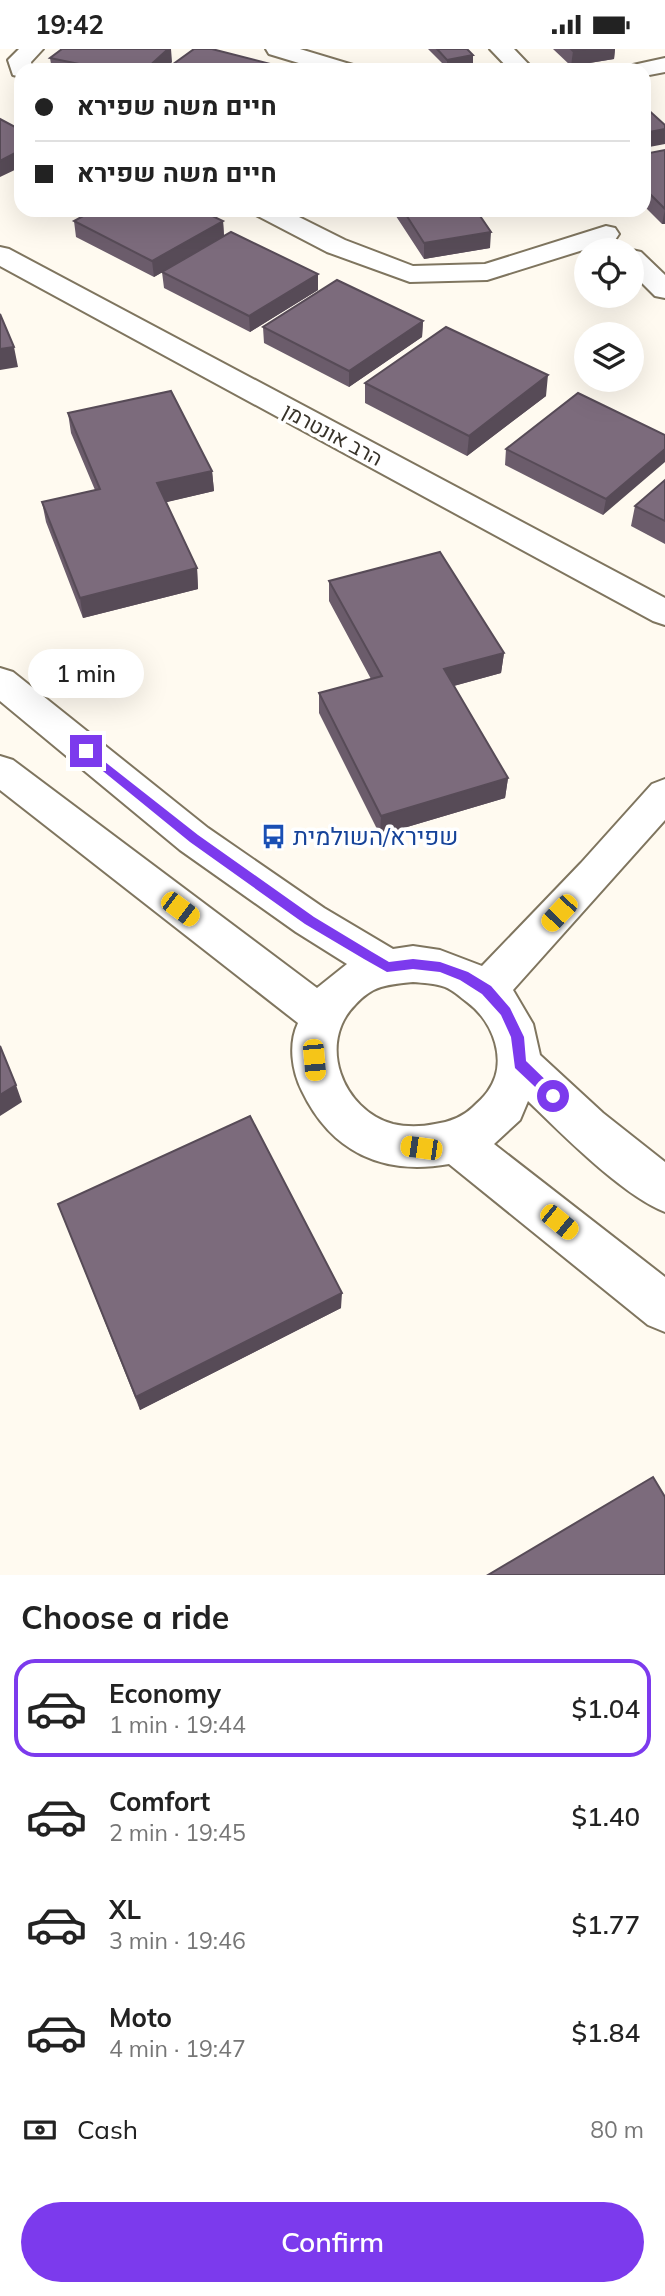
<!DOCTYPE html>
<html lang="en">
<head>
<meta charset="utf-8">
<style>
	:root { --surface:#fff; --page:#f6f6f6; --text:#222; --muted:#767676; --line:#e0e0e0; --accent:#7c3aed }
	body { margin:0; font-family:Mulish,Heebo,sans-serif; background:var(--page); color:var(--text); height:100vh; display:flex; flex-direction:column; font-size:26px; white-space:nowrap }
	* { box-sizing:border-box; margin:0 }
	p { font-size:23px; color:var(--muted) }
	.icon { flex:none; width:38px; height:38px; fill:none; stroke:currentColor; stroke-width:2; stroke-linecap:round; stroke-linejoin:round }
	.map { position:relative; height:1526px; overflow:hidden }
	.panel { display:flex; flex-direction:column; background:var(--surface); flex:1 }
	.panel>* { flex:none }
	.hud { position:absolute; left:14px; top:14px; width:637px; height:154px; border-radius:21px; box-shadow:0 7px 28px #0002; display:grid; align-content:center; height:154px; padding:0 21px; background:var(--surface) }
	.fabs { position:absolute; left:574px; top:189px; display:grid; gap:14px }
	.fabs a { display:grid; place-items:center; width:70px; height:70px; border-radius:50%; background:var(--surface); box-shadow:0 7px 28px #0002; font-size:35px }
	.end { position:absolute; width:32px; height:32px; margin:-16px; border:9px solid #7c3aed; background:#fff; box-shadow:0 0 0 4px #fff }
	.from { border-radius:50% }
	.bubble { position:absolute; height:49px; border-radius:24px; background:var(--surface); box-shadow:0 7px 28px #0002; font-size:23px; font-weight:600; line-height:49px; text-align:center }
	.car { position:absolute; width:21px; height:42px; margin:-21px -10px; border-radius:9px; box-shadow:0 0 5px 2px #0007; background:linear-gradient(#f5c518 24%,#345 0 40%,#f5c518 0 76%,#345 0 86%,#f5c518 0) }
	.hud b { display:flex; align-items:center; gap:24px; height:66px; font-size:26px }
	.hud b+b { border-top:2px solid var(--line) }
	.hud i { width:18px; height:18px; background:var(--text) }
	ul { padding:0; list-style:none }
	li { display:flex; align-items:center; gap:21px; height:98px; margin:0 14px 10px; padding:0 7px; border:4px solid transparent; border-radius:21px }
	li div { flex:1 }
	li b { display:block; font-size:26px }
	li em { font-style:normal; font-weight:600 }
	li.on { border-color:var(--accent) }
	li>.icon { width:63px; height:63px; stroke-width:1.5 }
	h2 { padding:0 21px; font-size:32px; line-height:84px }
	.pay { display:flex; align-items:center; gap:18px; height:77px; padding:0 21px; font-size:26px }
	.pay p { margin-inline-start:auto }
	.cta { display:flex; gap:14px; margin-top:auto; padding:14px 21px }
	.cta a { flex:1; height:80px; border-radius:42px; background:var(--accent); color:#fff; font-size:28px; font-weight:600; line-height:80px; text-align:center }
	.status { display:flex; justify-content:space-between; align-items:center; height:49px; padding:0 35px; background:var(--surface); direction:ltr }
	.status svg { height:19px; fill:currentColor }
	.map>svg:first-child { display:block }
	.lines { fill:none; stroke-linecap:round; stroke-linejoin:round }
	.minor-casing { stroke:#7f755f; stroke-width:4 }
	.minor { fill:#fff; fill-rule:evenodd }
	.wall { fill:#6b5c6b }
	.shaded-wall { fill:#574b57 }
	.building { fill:#7c6b7c; stroke:#574b57; stroke-width:2 }
	.route { fill:#7c3aed }
	.labels { text-anchor:middle; dominant-baseline:central; stroke-width:7; stroke-linejoin:round; paint-order:stroke }
	.far-street-label { font-size:21px; fill:#373229; stroke:#fff }
	.transit-label { font-size:24px; fill:#164399; stroke:#fff; text-anchor:start }
</style>
</head>
<body>
<div class="status"><b>19:42</b><svg viewBox="0 0 49 12"><path d="M0 12V9h3v3zM5 12V6h3v6zM10 12V3h3v9zM15 12V0h3v12zM26 1h20v11H26zM47 4h2v5h-2z"/></svg></div>
<div class="map">
<svg width="665" height="1526" viewBox="0 0 665 1526">
	<rect width="100%" height="100%" fill="#fffaf0"/>
	<g class="lines">
		<defs>
			<path id="minor" d="M19,0h24l-12,13 1,8h-11v7l-8,-2 -5,-15z
				M266,0h34l53,16 3,5h-34l-53,-16z
				M490,0h24l20,21h-24z
				M665,9v14l-21,4v-6h-14l3,-5z
				M252,161h33l60,30 68,26 72,-2 121,-38 9,2 4,6 -4,6 -128,40 -77,2 -83,-30 -71,-37z
				M0,198l9,2 656,349v27l-12,-4 -653,-355z
				M631,201h1l9,2 24,23v23l-10,-2 -23,-23z
				M0,619l13,4 195,156 116,80 69,41 20,-3 27,4 42,16 99,-103 71,-79 13,-5v41l-152,170 20,34 7,31 63,58 62,49v50c-43,-17 -103,-78 -137,-111l-8,19 -26,24 171,133v55l-17,-7 -199,-161c-66,12 -118,-12 -147,-73 -10,-20 -14,-47 -4,-68l-298,-233v-34l13,4 304,228 30,-24 -51,-32 -116,-82 -180,-149zM413,933c10,1 22,1 32,5 8,3 15,10 22,15 26,19 42,60 21,89 -4,6 -10,11 -15,16 -10,10 -24,15 -38,17 -14,3 -29,3 -42,0 -51,-14 -76,-81 -38,-119 7,-8 16,-15 26,-18 10,-3 22,-4 32,-5z"/>
		</defs>
		<!-- minor casing -->
		<use href="#minor" class="minor-casing"/>
		<!-- minor -->
		<use href="#minor" class="minor"/>
	</g>
	<!-- wall -->
	<path class="wall" d="M428,0h39l6,6v9l-26,4z
		M553,0h62l-1,10 -43,7z
		M50,9l122,4 -9,8h-111z
		M665,101v74h-3l-18,-18v-52z
		M392,161h84l14,38 -66,11z
		M74,172h149l1,15 94,54 -68,42 -86,-44 -2,-16 47,-27 -55,32 -78,-40z
		M423,272l-1,16 -73,50 -85,-44 -1,-16z
		M365,334l181,13 -79,60 -102,-53z
		M68,364l144,58 2,20 -48,11 31,66 1,21 -115,29 -37,-96 -4,-20 53,-12 -24,-57z
		M665,386l-62,80 -98,-50 1,-16z
		M665,431v64l-34,-18 4,-20z
		M329,532l175,72 -3,20 -47,13 54,92 -3,20 -125,37 -61,-122v-20l52,-14 -42,-78z
		M58,1155l283,104 -201,102z"/>
	<!-- shaded-wall -->
	<path class="shaded-wall" d="M168,0h3l1,13 -9,8h-18z
		M586,0h29l-1,10 -43,7 2,-15z
		M473,6v9l-26,4v-8z
		M665,80v15l-21,4v-15z
		M21,101v17l-21,10v-16z
		M665,160v15h-3z
		M223,172l1,16 -70,40 -2,-16z
		M491,183l-1,16 -66,11v-16z
		M318,225v16l-68,42 -1,-16z
		M423,272l-1,16 -73,50v-16z
		M14,298l4,20 -18,3v-21z
		M548,326l-2,21 -79,60 2,-20z
		M665,400v13l-62,53 3,-16z
		M212,422l2,20 -55,13 -2,-21z
		M197,519l1,21 -115,29 -3,-20z
		M504,604l-3,20 -59,16 2,-20z
		M508,729l-3,20 -125,37 1,-19z
		M16,1036l6,17 -22,14v-21z
		M342,1244l-1,15 -201,102 -4,-13z"/>
	<!-- building -->
	<path class="building" d="M62,0h106l-23,21h-37l-58,-12z
		M194,0h18l66,17 -5,4h-108z
		M437,0h30l6,6 -26,5z
		M571,0h15l-13,2z
		M644,57l21,19v4l-21,4z
		M0,70l21,11v20l-21,11z
		M665,101v59l-21,-21v-34z
		M94,161h106l23,11 -71,40 -78,-40z
		M403,161h73l15,22 -67,11z
		M231,183l87,42 -69,42 -87,-44z
		M337,231l86,41 -74,50 -86,-44z
		M0,265l14,33 -14,2z
		M446,278l102,48 -79,61 -104,-53z
		M171,342l41,80 -55,12 40,85 -117,30 -38,-96 58,-13 -32,-76z
		M578,344l87,42v14l-59,50 -100,-50z
		M665,431v41l-30,-15z
		M440,503l64,101 -60,16 64,109 -127,38 -62,-123 63,-17 -53,-95z
		M0,997l16,39 -16,10z
		M250,1067l92,177 -206,104 -78,-193z
		M653,1428l12,20v78h-177z"/>
	<!-- route -->
	<path class="route" d="M86,698l112,88 116,82 58,35 17,10 24,-3 27,3 28,10 23,14 19,22 14,29 2,24 32,31v8h-9l-34,-32 -4,-31 -10,-22 -19,-21 -22,-14 -20,-8 -27,-3 -26,3 -23,-13 -59,-35 -115,-82 -108,-88 -1,-3z"/>
	<!-- icons -->
	<defs>
		<symbol id="bus-bare" viewBox="-9 -9 18 18"><path d="M-5-6H5V4H4V6H2V4H-2V6H-4V4H-5ZM-3.5-4V0h7V-4ZM-3.5 1.2v1.5H-2V1.2ZM2 1.2v1.5H3.5V1.2Z" fill="#1a4fb4" stroke="#fff" stroke-width="2.5" paint-order="stroke"/></symbol>
	</defs>
	<g fill-rule="evenodd">
		<use href="#bus-bare" x="256" y="770" width="35" height="35"/>
	</g>
	<g class="labels">
		<!-- far-street labels -->
		<g class="far-street-label">
			<text transform="translate(333 385) rotate(28)">הרב אונטרמן</text>
		</g>
		<!-- transit labels -->
		<g class="transit-label">
			<text x="293" y="787">שפירא/השולמית</text>
		</g>
	</g>
</svg>
<div class="fabs">
<a><svg class="icon" aria-label="locate" viewBox="0 0 24 24"><circle cx="12" cy="12" r="6"/><path d="M12 2v4M12 18v4M2 12h4M18 12h4"/></svg></a>
<a><svg class="icon" aria-label="layers" viewBox="0 0 24 24"><path d="M12 4l9 5-9 5-9-5zM3 14l9 5 9-5"/></svg></a>
</div>
<i class="end from" style="left:553px;top:1047px"></i>
<i class="end" style="left:86px;top:702px"></i>
<div class="bubble" style="left:28px;top:600px;width:116px">1 min</div>
<i class="car" style="left:180px;top:860px;rotate:127deg"></i>
<i class="car" style="left:559px;top:864px;rotate:223deg"></i>
<i class="car" style="left:314px;top:1011px;rotate:175deg"></i>
<i class="car" style="left:421px;top:1099px;rotate:278deg"></i>
<i class="car" style="left:559px;top:1173px;rotate:129deg"></i>
<div class="hud">
<b><i class="from"></i>חיים משה שפירא</b>
<b><i></i>חיים משה שפירא</b>
</div>
</div>
<section class="panel">
<h2>Choose a ride</h2>
<ul>
<li class="on"><svg class="icon" aria-label="car" viewBox="0 0 24 24"><path d="M5 17H2v-5l4-1 3-4h7l3 4 3 1v5h-3M9 17h6M6 11h13"/><circle cx="7" cy="17" r="2"/><circle cx="17" cy="17" r="2"/></svg><div><b>Economy</b><p>1 min · 19:44</p></div><em>$1.04</em></li>
<li><svg class="icon" aria-label="car" viewBox="0 0 24 24"><path d="M5 17H2v-5l4-1 3-4h7l3 4 3 1v5h-3M9 17h6M6 11h13"/><circle cx="7" cy="17" r="2"/><circle cx="17" cy="17" r="2"/></svg><div><b>Comfort</b><p>2 min · 19:45</p></div><em>$1.40</em></li>
<li><svg class="icon" aria-label="car" viewBox="0 0 24 24"><path d="M5 17H2v-5l4-1 3-4h7l3 4 3 1v5h-3M9 17h6M6 11h13"/><circle cx="7" cy="17" r="2"/><circle cx="17" cy="17" r="2"/></svg><div><b>XL</b><p>3 min · 19:46</p></div><em>$1.77</em></li>
<li><svg class="icon" aria-label="car" viewBox="0 0 24 24"><path d="M5 17H2v-5l4-1 3-4h7l3 4 3 1v5h-3M9 17h6M6 11h13"/><circle cx="7" cy="17" r="2"/><circle cx="17" cy="17" r="2"/></svg><div><b>Moto</b><p>4 min · 19:47</p></div><em>$1.84</em></li>
</ul>
<div class="pay"><svg class="icon" aria-label="cash" viewBox="0 0 24 24"><path d="M3 7h18v10H3z"/><circle cx="12" cy="12" r="2"/></svg>Cash<p>80 m</p></div>
<div class="cta"><a>Confirm</a></div>
</section>
</body>
</html>
